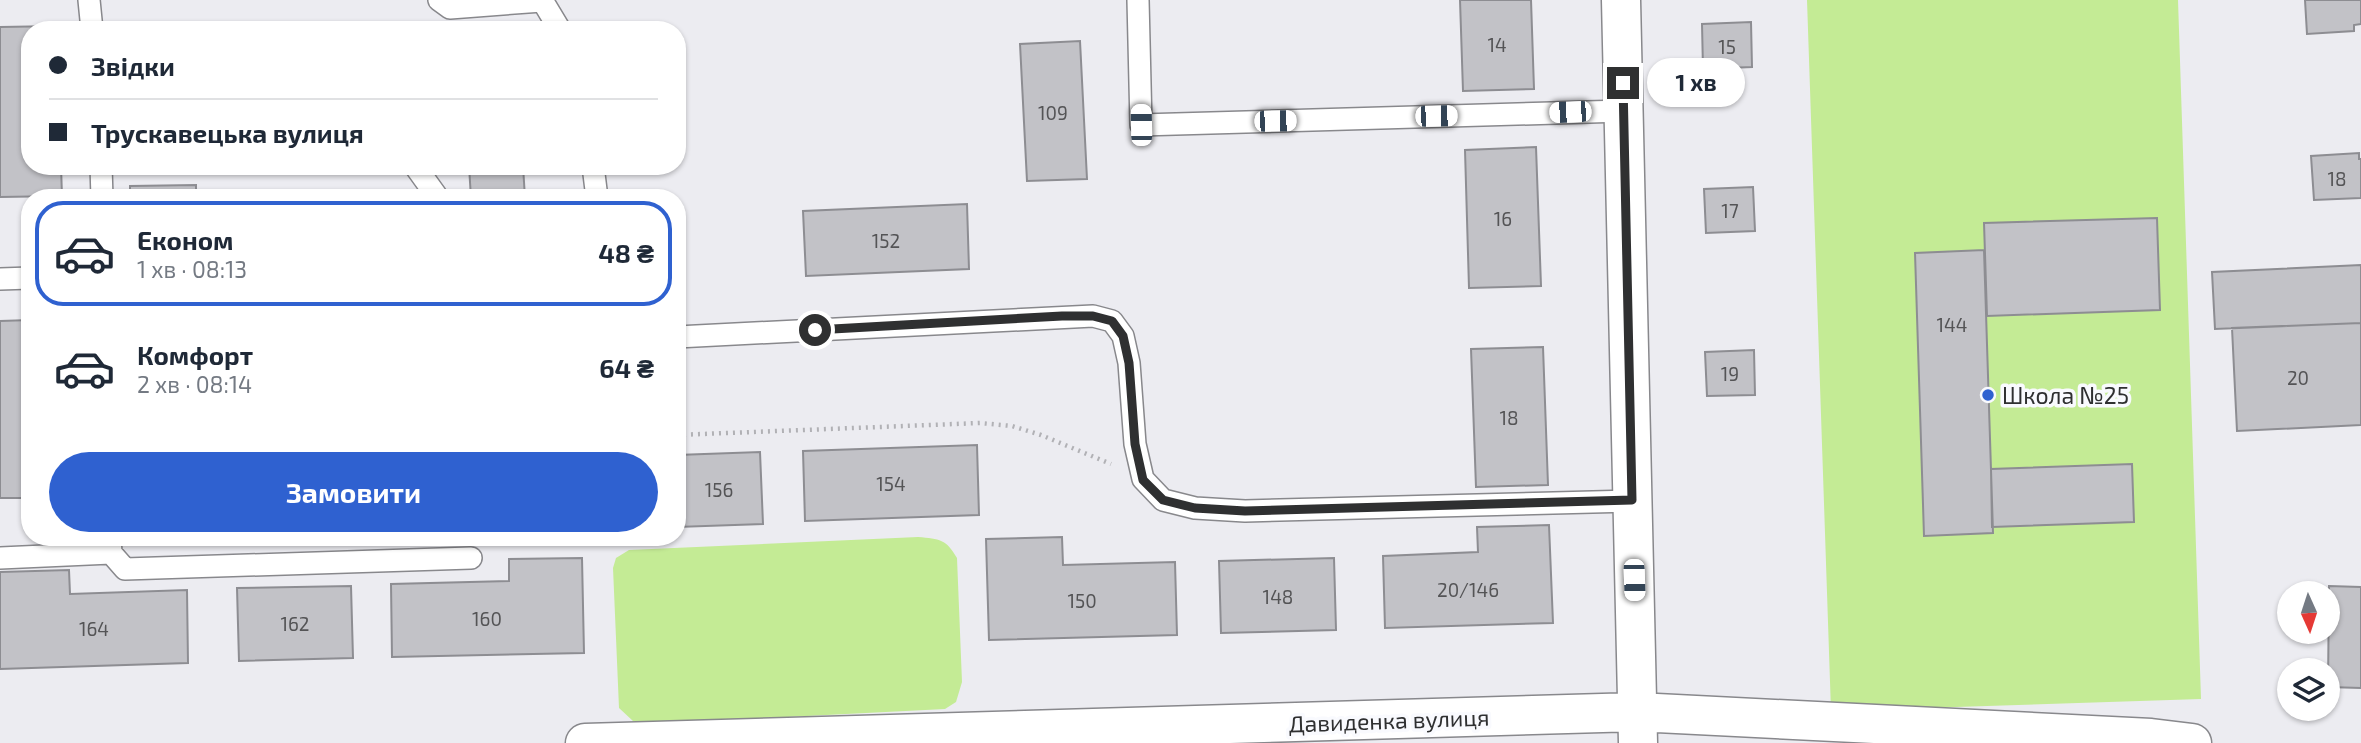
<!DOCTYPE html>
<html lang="uk">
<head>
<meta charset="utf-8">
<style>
	:root { --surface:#fff; --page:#f6f6f7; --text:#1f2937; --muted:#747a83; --line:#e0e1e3; --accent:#2f61d0 }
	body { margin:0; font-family:"Exo 2",sans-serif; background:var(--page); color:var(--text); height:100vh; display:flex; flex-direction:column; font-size:26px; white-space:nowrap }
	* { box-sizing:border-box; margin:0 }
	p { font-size:23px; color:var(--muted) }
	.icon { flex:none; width:38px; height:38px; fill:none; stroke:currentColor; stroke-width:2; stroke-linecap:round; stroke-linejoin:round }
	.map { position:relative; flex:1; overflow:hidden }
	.panel { position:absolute; left:21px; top:189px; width:665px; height:357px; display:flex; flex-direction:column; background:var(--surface); border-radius:28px; box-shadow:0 2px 5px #0004 }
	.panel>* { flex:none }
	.hud { position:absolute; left:21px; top:21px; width:665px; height:154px; border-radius:28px; box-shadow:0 2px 5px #0004; display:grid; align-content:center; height:154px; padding:0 28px; background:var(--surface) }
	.needle { width:46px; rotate:177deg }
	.tools { position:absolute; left:2277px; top:581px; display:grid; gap:14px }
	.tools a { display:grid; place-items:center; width:63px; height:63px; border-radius:50%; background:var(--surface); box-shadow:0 2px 5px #0004; font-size:35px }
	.end { position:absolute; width:32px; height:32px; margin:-16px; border:9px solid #2f3031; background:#fff; box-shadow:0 0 0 4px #fff }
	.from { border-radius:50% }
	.bubble { position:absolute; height:49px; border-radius:24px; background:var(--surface); box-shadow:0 2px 5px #0004; font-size:23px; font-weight:700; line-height:49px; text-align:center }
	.car { position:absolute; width:21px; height:42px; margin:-21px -10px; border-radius:9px; box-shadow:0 0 5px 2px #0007; background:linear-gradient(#fff 24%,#345 0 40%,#fff 0 76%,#345 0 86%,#fff 0) }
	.hud b { display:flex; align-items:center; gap:24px; height:66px; font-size:26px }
	.hud b+b { border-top:2px solid var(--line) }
	.hud i { width:18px; height:18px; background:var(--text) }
	ul { padding:12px 0 0; list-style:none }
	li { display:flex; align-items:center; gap:21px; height:105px; margin:0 14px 10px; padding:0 14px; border:4px solid transparent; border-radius:28px }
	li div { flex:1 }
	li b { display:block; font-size:26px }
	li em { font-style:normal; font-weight:700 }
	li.active { border-color:var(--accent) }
	li>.icon { width:63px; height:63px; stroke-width:1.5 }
	.action { display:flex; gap:14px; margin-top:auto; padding:14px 28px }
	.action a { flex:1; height:80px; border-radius:42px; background:var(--accent); color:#fff; font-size:28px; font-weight:700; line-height:80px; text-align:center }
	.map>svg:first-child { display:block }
	.green { fill:#c4eb95 }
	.building { fill:#c2c2c7; stroke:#8d8d92; stroke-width:2 }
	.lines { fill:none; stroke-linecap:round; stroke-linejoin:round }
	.lane-casing { stroke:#88888c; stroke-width:24 }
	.street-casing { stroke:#88888c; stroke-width:41 }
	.path { stroke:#b1b1b5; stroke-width:4.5; stroke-dasharray:2 5; stroke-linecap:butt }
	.lane { stroke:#fff; stroke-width:21 }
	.street { stroke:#fff; stroke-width:38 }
	.route { stroke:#2f3031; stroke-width:9 }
	.poi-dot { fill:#2f61d0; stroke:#f9fafe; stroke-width:2.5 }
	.labels { text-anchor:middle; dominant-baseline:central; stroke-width:7; stroke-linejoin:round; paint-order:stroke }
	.number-label { font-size:19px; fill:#545456 }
	.poi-label { font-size:23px; fill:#2f3031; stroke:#f9fafe; text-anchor:start }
	.street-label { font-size:23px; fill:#2f3031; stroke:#f9fafe }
</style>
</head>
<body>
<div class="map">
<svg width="2361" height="743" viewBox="0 0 2361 743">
	<rect width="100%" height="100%" fill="#ececf1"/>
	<!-- green -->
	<path class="green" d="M1807,0h371l23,699 -370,12z
		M918,537c22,2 28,2 39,21l5,124 -6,20 -11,7 -295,15 -17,-3 -14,-13 -6,-140 3,-10 13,-8z"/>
	<!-- building -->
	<path class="building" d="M1460,0h71l3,89 -71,2z
		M2305,0h56v24l-7,1v6l-47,3z
		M1751,22l1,45 -49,2 -1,-45z
		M58,26v4h-28v136h31l1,30 -62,1v-170z
		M1080,41l7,138 -60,2 -7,-137z
		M1536,147l5,139 -72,2 -4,-138z
		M2359,153v6h2v39l-47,2 -3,-44z
		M469,166h54l2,32h-54z
		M196,185v13h-66v-12z
		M1753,187l2,44 -49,2 -2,-44z
		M967,204l2,65 -163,7 -3,-65z
		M2157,218l3,92 -173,6 -3,-93z
		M1984,250l9,283 -69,3 -9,-283z
		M2361,265v58l-146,6 -3,-57z
		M30,320v178h-30v-177z
		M2361,323v102l-124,6 -5,-103z
		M1543,347l5,138 -72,2 -5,-138z
		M1754,350l1,45 -48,1 -2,-44z
		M977,445l2,70 -174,6 -2,-70z
		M760,452l3,72 -86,3v-72z
		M2132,464l2,58 -142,5 -1,-58z
		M1549,525l4,98 -168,5 -2,-72 95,-4 -1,-25z
		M1062,537l1,28 112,-3 2,73 -188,5 -3,-101z
		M582,558l2,95 -192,4 -1,-73 118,-3v-22z
		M1334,558l2,72 -115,3 -2,-72z
		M69,570l1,24 117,-4 1,73 -188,6v-97z
		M351,586l2,72 -114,3 -2,-73z
		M2329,586l32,1v101l-33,-1z"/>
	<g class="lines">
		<defs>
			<path id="lane" d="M89,0l3,30
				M439,0l11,8 92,-7
				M542,0l18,30
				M1138,0l3,125 482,-14
				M101,166l1,32
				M415,166l23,32
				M593,166l4,32
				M0,279l30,-1
				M677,337l416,-21 19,5 11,15 6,27 6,81 8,35 20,21 32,8 50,3 387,-10
				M110,537l1,16 14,16 346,-11
				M0,558l111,-5"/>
			<path id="street" d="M1621,0l17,743
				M585,743l1052,-31 514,26 41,5"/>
		</defs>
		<!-- lane casing -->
		<use href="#lane" class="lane-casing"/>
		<!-- street casing -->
		<use href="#street" class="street-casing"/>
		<!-- path -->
		<path class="path" d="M677,435l303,-12 32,3 29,9 70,29"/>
		<!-- lane -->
		<use href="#lane" class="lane"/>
		<!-- street -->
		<use href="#street" class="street"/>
	</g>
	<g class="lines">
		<!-- route -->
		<path class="route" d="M815,330l247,-14h31l19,5 11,15 6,27 6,81 8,36 20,20 32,8 50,3 387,-11 -9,-417"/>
	</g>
	<!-- markers -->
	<circle class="poi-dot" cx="1988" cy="395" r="7"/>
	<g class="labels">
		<!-- number labels -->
		<g class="number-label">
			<text x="1497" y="44">14</text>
			<text x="1727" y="46">15</text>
			<text x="1053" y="112">109</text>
			<text x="2337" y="178">18</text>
			<text x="1730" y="210">17</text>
			<text x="1503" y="218">16</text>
			<text x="886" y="240">152</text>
			<text x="1952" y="324">144</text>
			<text x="1730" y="373">19</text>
			<text x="2298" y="377">20</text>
			<text x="1509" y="417">18</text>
			<text x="891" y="483">154</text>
			<text x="719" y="489">156</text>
			<text x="1468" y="589">20/146</text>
			<text x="1278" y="596">148</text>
			<text x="1082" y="600">150</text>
			<text x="487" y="618">160</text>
			<text x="295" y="623">162</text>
			<text x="94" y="628">164</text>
		</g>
		<!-- poi labels -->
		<g class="poi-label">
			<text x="2002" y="395">Школа №25</text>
		</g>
		<!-- street labels -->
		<g class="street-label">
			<text transform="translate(1389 720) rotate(-2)">Давиденка вулиця</text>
		</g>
	</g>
</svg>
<div class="tools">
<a><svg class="needle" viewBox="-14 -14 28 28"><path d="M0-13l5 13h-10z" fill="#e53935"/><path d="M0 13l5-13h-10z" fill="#747a83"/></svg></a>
<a><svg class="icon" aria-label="layers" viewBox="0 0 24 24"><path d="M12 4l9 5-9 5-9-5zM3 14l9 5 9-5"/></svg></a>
</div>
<i class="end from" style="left:815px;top:330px"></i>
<i class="end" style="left:1623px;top:83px"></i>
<div class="bubble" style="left:1647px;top:58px;width:98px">1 хв</div>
<i class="car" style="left:1570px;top:112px;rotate:268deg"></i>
<i class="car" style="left:1436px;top:116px;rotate:89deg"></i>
<i class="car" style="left:1275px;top:121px;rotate:89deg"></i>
<i class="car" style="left:1141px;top:125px;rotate:359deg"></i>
<i class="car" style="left:1634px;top:580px;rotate:178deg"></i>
<div class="hud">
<b><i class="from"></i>Звідки</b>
<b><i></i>Трускавецька вулиця</b>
</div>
<section class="panel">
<ul>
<li class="active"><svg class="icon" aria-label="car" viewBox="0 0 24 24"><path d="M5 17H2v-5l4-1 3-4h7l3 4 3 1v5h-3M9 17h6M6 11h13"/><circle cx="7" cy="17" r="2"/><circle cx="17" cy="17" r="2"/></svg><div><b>Економ</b><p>1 хв · 08:13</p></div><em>48 ₴</em></li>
<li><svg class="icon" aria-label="car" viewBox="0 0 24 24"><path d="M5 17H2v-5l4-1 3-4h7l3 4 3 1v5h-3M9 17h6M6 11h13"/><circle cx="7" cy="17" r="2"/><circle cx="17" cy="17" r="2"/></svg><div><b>Комфорт</b><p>2 хв · 08:14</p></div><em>64 ₴</em></li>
</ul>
<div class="action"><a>Замовити</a></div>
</section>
</div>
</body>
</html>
